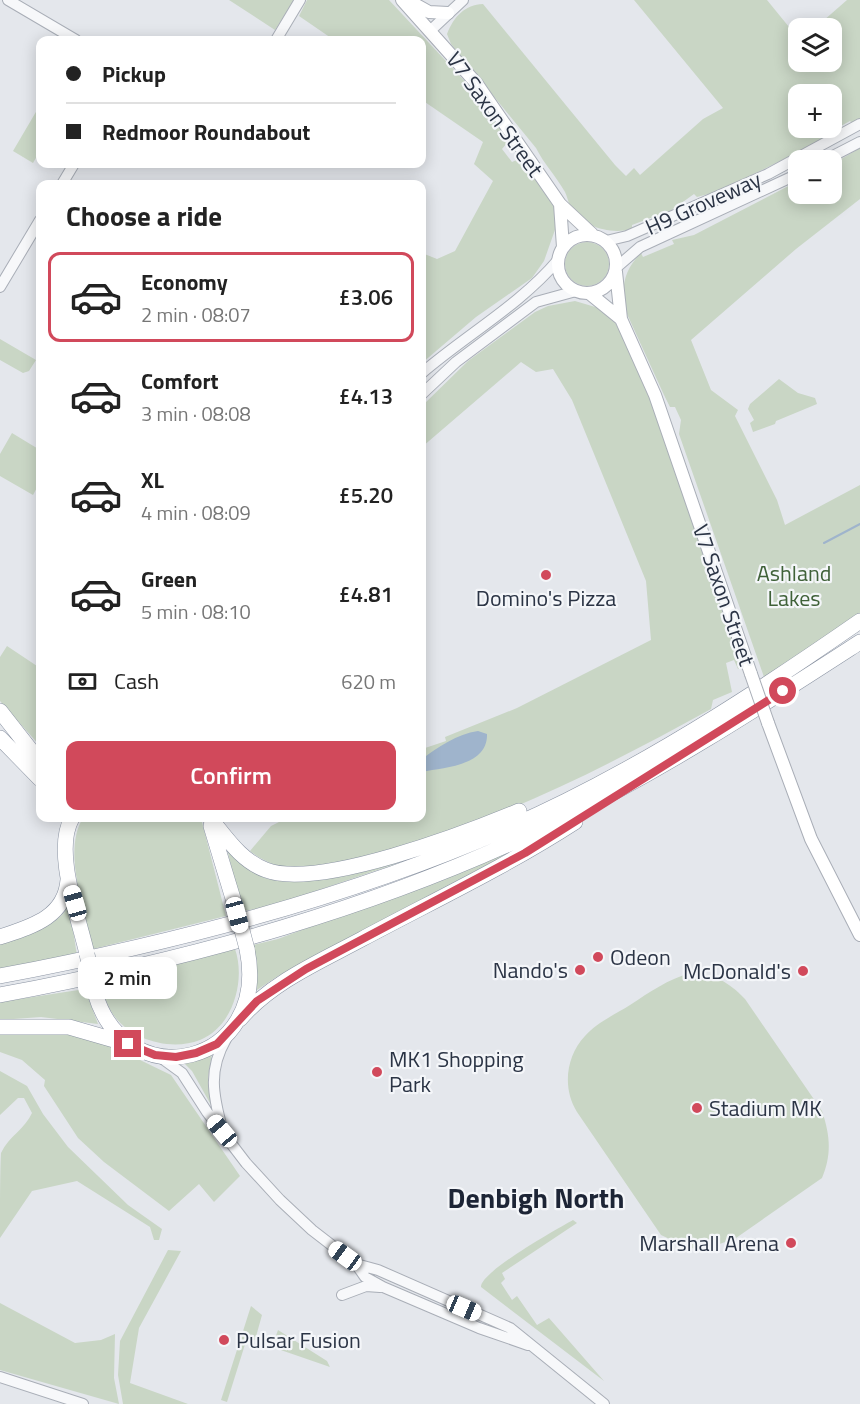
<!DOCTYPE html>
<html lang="en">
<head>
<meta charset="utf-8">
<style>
	:root { --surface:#fff; --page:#f2f2f2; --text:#222; --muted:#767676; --line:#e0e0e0; --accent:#d1495b }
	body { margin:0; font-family:"Titillium Web",sans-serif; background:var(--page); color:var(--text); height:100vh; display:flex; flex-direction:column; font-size:22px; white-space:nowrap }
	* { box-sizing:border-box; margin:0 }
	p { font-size:20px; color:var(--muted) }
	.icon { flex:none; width:33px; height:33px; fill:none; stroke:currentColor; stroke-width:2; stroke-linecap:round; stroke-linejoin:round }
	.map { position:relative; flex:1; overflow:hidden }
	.sheet { position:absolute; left:36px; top:180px; width:390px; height:642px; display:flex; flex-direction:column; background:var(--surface); border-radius:12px; box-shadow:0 3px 15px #0003 }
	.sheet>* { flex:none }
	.hud { position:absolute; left:36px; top:36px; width:390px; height:132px; border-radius:12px; box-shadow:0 3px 15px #0003; display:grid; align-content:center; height:132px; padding:0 30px; background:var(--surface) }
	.fabs { position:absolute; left:788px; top:18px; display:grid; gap:12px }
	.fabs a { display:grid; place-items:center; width:54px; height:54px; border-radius:12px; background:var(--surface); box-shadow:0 3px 15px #0003; font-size:30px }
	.end { position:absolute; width:27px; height:27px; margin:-14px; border:8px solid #d1495b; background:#fff; box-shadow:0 0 0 3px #fff }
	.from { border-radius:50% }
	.bubble { position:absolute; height:42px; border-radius:12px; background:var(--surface); box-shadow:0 3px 15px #0003; font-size:20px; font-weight:600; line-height:42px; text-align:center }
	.car { position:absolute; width:18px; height:36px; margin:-18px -9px; border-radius:8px; box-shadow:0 0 4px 2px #0007; background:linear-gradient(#fff 24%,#345 0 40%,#fff 0 76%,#345 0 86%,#fff 0) }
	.hud b { display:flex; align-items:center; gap:21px; height:57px; font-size:22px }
	.hud b+b { border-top:2px solid var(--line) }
	.hud i { width:15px; height:15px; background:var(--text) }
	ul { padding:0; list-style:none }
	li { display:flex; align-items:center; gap:18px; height:90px; margin:0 12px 9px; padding:0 18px; border:3px solid transparent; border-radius:12px }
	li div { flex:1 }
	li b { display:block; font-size:22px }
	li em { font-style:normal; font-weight:600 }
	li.selected { border-color:var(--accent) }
	li>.icon { width:54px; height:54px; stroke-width:1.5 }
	h2 { padding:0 30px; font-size:27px; line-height:72px }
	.pay { display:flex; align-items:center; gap:15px; height:66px; padding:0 30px; font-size:22px }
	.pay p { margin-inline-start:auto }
	.cta { display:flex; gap:12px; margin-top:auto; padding:12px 30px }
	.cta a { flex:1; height:69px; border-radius:12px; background:var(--accent); color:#fff; font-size:24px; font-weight:600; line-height:69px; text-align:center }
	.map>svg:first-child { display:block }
	.green { fill:#c9d6c5; fill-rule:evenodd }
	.water { fill:#9fb4cc }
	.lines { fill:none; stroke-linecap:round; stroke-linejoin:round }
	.stream { stroke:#9fb4cc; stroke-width:2 }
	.tertiary-casing { stroke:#a9aeb7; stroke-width:12 }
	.secondary-casing { stroke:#a9aeb7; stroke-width:14 }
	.trunk-casing { stroke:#8b94a3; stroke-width:16 }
	.tertiary { stroke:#f7f8fa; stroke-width:10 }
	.secondary { stroke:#fff; stroke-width:12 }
	.trunk { stroke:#fff; stroke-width:15 }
	.secondary-bridge-casing { stroke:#a9aeb7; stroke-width:14; stroke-linecap:butt }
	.trunk-bridge-casing { stroke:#8b94a3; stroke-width:16; stroke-linecap:butt }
	.secondary-bridge { stroke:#fff; stroke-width:12 }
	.trunk-bridge { stroke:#fff; stroke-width:15 }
	.route { stroke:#d1495b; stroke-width:8 }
	.poi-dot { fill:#d1495b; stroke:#f4f6f9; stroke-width:2 }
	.labels { text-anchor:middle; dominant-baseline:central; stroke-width:4.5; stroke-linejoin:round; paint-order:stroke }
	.street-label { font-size:22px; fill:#2b3445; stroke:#f4f6f9 }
	.park-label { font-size:22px; fill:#3f6138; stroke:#f4f6f9 }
	.poi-label { font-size:22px; fill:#2b3445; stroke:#f4f6f9; text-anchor:start }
	.district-label { font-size:28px; font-weight:bold; fill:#1d2536; stroke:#f4f6f9 }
</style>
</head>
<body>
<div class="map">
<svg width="860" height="1404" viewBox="0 0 860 1404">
	<rect width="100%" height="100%" fill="#e4e7ec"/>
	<!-- green -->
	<path class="green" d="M229,0h65l-19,30z
		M307,0h82l97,104 17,23 5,15 -6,7 10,13 9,-4 33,49 2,20 -12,34 -12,17 -56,39 -54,46v-110l15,6 18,-8 38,-70 -19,-17 9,-22 -61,-42v-60h-88l-35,-24z
		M634,0h133l31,38v24h33v-34h-16l32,-28h13v120l-7,4 -3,-3 -27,15 1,3 -104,52 -23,6 -3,-3 -32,23 -1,-3 -29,11v4c-21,6 -51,-2 -62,-23 -2,-5 -3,-10 -5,-14 -9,-16 -21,-28 -29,-44l-85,-104 -4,-10c7,-18 18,-29 36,-30l132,161 11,11 8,-8 6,7 63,-56 20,-11zM798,94h33v34h-33z
		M40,105v46l-7,12 -20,-12z
		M860,148v51l-64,50 -105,91 20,50 27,20 -3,6 42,84 8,25 75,-40v128l-96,64 -85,-243 2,-14 -6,-13h-5l-6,-12 -37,-81c-7,-24 -4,-43 14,-61l2,4 31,-13 -2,-4 22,-5 104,-54v13h33v-29z
		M565 264a22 22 0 1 1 44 0a22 22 0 1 1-44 0Z
		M575,301l27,8 11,9 29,58 102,291 -6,2 -4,-9 -8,3 6,29 -19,8 -2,9c-111,61 -227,121 -352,149 -19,4 -40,12 -59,12 -16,1 -37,-9 -50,-19l21,-25 16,-8h135v-69l24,-8 -1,-4 72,-29 134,-68 -5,-59 -74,-181 -19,-31 -17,3 -15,-10 -99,85v-41l46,-45 67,-49 13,-6z
		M0,339l36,21 -7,11 -6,2 -23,-13z
		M779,379l19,14 17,5 2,6 -41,17 -1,3 -22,8 -3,-9 4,-3 -6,-11 2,-5z
		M12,433l28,17v32l-7,13 -33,-19v-22z
		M7,646l33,22v78l-40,-45v-44z
		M83,818h118l25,98 -133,33c-8,-37 -31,-98 -10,-131z
		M540,839l-262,137 -24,16 3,-28 -4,-19 25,-6z
		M445,847l-176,60 -27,4 -15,-62c10,9 21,20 32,26 37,22 145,-17 186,-28z
		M69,903l8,53 -77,15v-30c24,-8 60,-12 69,-38z
		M235,949c11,31 -2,78 -35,91 -28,11 -66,1 -85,-23 -7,-9 -12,-23 -15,-34z
		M691,973c24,2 37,8 54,26l77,112c8,24 10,43 0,67l-86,60 -30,11 -17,-1 -28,-13 -84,-123c-15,-24 -11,-56 8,-76 11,-13 31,-22 45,-31 20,-13 38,-26 61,-32z
		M85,989l13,35 -57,-7 -41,3v-18z
		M66,1033l39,10 66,32 69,101 -26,26 -15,-18 -30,27 -65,-49 -26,-24 -34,-52 1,-6 -23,-20 -22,-8v-17z
		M212,1053l-4,25 3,27 -19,-34 -9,-9z
		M0,1071l27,15 16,28 25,33 60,58 34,24 -3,11h-5l-4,-13 -73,-46 -45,10 -32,47c0,-18 0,-71 1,-85 8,-17 24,-24 31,-40l-8,-15h-6l-18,17z
		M573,1220l4,3 -75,50 3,6 -4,4 11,17 5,-4 20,29 12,-7 55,63 -123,-94c-1,-15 76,-58 92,-67z
		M168,1250l13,1 -42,77 -9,55 58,21h-65l-5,-29 2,-34z
		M0,1303l75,40 26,-3 14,-6 -1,44 5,26 -119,-34z
		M251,1306l11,9 -7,25 -8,-2 -20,64 -6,-2z
		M278,1330l49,31 3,6 -58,-20z"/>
	<!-- water -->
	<path class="water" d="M478,731l9,3c1,32 -42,33 -65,38v-13c16,-12 35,-25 56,-28z"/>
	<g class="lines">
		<!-- stream -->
		<path class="stream" d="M824,543l36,-19"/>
		<defs>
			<path id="tertiary" d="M8,0l68,40
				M431,30l32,-30
				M276,40l24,-40
				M825,160l35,-18
				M62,184l12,-20
				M606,241l21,-5 141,-62 92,-50
				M617,267l23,-20 158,-73
				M0,287l40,-67
				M422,373c44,-38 98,-68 136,-113
				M422,394l34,-32 80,-60 40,-11
				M160,1057l22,16 25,39 39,51 34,37 32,30 44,34 22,6 132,58 94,76
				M222,1128c-9,-33 -14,-58 4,-89
				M356,1264l9,13 18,10 96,41 49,17
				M342,1295l24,-9 14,1
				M0,1377l83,27"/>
			<path id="secondary" d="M402,0l75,84 83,120 32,30
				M411,2l18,10 19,1
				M560,204l3,43
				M558 264a29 29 0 1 1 58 0a29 29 0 1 1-58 0Z
				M616,272l5,47 34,76 96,279
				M589,293l32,26
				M768,723l43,116 49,96"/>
			<path id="trunk" d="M0,711l40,51
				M0,738l40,41
				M72,818c-19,33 7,100 15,136
				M210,818c16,19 31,43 56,52 52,20 200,-37 253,-59
				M211,826l27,89
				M0,937c30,-10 65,-19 68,-57
				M0,976c190,-36 393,-89 566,-175 104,-52 199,-114 294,-180
				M95,993c31,106 176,73 152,-44
				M0,995c192,-36 380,-87 556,-173 107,-52 205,-116 304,-180
				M240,1019c32,-37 79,-57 122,-80 71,-38 145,-73 213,-117
				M0,1027h69l59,17"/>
		</defs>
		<!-- tertiary casing -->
		<use href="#tertiary" class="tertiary-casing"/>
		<!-- secondary casing -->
		<use href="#secondary" class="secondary-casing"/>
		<!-- trunk casing -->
		<use href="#trunk" class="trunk-casing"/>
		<!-- tertiary -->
		<use href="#tertiary" class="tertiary"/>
		<!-- secondary -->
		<use href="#secondary" class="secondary"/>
		<!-- trunk -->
		<use href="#trunk" class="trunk"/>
		<defs>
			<path id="secondary-bridge" d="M751,674l17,49"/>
			<path id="trunk-bridge" d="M238,915l9,34
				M87,954l8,39"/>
		</defs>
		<!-- secondary-bridge casing -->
		<use href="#secondary-bridge" class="secondary-bridge-casing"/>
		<!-- trunk-bridge casing -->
		<use href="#trunk-bridge" class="trunk-bridge-casing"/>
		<!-- secondary-bridge -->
		<use href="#secondary-bridge" class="secondary-bridge"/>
		<!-- trunk-bridge -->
		<use href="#trunk-bridge" class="trunk-bridge"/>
	</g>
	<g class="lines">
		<!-- route -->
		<path class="route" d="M128,1044l27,11 21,2 20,-4 21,-9 40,-43 49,-32 219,-116 258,-162"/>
	</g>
	<!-- markers -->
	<g class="poi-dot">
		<circle cx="546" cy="575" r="6"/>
		<circle cx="598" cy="957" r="6"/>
		<circle cx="580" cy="970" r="6"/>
		<circle cx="803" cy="971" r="6"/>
		<circle cx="377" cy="1072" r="6"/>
		<circle cx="697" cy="1108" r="6"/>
		<circle cx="791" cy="1243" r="6"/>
		<circle cx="224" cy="1340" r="6"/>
	</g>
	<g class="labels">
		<!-- street labels -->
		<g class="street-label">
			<text transform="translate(495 114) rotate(54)">V7 Saxon Street</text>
			<text transform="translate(703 203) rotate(-24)">H9 Groveway</text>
			<text transform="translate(724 595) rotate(71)">V7 Saxon Street</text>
		</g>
		<!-- park labels -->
		<g class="park-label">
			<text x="794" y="573">Ashland<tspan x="794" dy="25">Lakes</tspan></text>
		</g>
		<!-- poi labels -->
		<g class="poi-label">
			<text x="546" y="598" text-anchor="middle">Domino's Pizza</text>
			<text x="610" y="957">Odeon</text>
			<text x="568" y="970" text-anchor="end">Nando's</text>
			<text x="791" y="971" text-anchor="end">McDonald's</text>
			<text x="389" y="1059">MK1 Shopping<tspan x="389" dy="25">Park</tspan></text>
			<text x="709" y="1108">Stadium MK</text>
			<text x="779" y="1243" text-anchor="end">Marshall Arena</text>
			<text x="236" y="1340">Pulsar Fusion</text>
		</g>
		<!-- district labels -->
		<g class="district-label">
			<text x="536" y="1197">Denbigh North</text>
		</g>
	</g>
</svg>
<div class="fabs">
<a><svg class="icon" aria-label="layers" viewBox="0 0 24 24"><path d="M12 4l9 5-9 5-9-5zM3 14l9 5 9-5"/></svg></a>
<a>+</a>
<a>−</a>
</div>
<i class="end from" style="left:783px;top:691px"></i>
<i class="end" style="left:128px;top:1044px"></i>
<div class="bubble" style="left:78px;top:957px;width:99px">2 min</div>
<i class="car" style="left:75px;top:903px;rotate:344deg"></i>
<i class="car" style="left:237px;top:915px;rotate:165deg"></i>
<i class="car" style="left:222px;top:1131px;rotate:320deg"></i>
<i class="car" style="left:345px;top:1256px;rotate:306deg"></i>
<i class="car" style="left:464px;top:1308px;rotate:113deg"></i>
<div class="hud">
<b><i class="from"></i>Pickup</b>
<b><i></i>Redmoor Roundabout</b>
</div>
<section class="sheet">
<h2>Choose a ride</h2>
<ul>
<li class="selected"><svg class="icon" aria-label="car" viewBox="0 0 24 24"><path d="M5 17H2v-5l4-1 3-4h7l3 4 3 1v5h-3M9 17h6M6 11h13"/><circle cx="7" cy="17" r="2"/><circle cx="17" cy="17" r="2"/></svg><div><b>Economy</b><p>2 min · 08:07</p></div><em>£3.06</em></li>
<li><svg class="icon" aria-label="car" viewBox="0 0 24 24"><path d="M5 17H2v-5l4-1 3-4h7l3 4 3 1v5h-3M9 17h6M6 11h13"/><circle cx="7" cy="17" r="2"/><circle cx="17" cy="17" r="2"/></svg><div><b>Comfort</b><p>3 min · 08:08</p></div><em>£4.13</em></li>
<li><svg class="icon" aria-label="car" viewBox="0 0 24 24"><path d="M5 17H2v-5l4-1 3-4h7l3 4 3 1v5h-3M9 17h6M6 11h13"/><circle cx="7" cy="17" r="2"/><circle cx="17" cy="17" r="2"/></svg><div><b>XL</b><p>4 min · 08:09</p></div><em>£5.20</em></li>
<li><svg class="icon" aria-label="car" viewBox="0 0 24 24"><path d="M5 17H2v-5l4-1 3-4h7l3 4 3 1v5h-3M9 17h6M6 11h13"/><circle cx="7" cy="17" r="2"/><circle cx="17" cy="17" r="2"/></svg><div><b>Green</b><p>5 min · 08:10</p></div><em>£4.81</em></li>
</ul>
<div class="pay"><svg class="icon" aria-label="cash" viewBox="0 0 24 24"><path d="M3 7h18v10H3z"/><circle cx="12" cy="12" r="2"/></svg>Cash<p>620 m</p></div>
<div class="cta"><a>Confirm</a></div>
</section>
</div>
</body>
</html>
